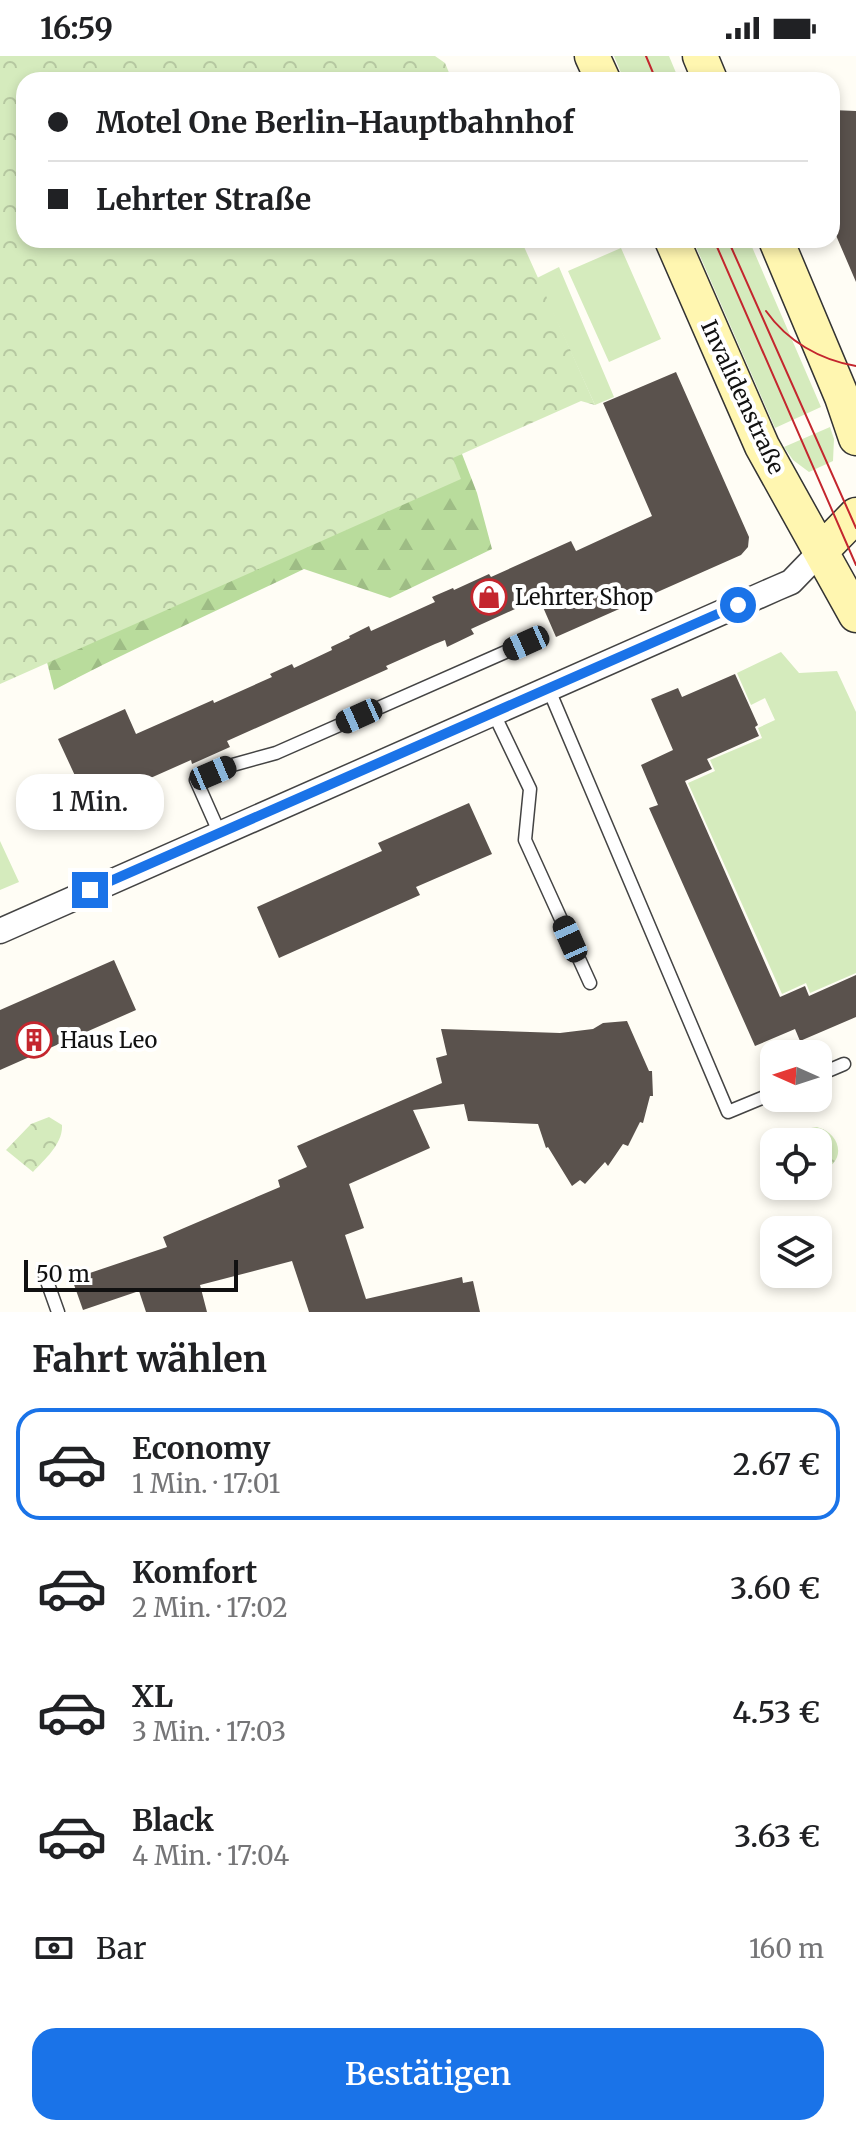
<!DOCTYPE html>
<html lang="de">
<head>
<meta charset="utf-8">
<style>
	:root { --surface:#fff; --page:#f2f2f2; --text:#202124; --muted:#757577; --line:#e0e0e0; --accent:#1a73e8 }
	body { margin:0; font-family:Merriweather,serif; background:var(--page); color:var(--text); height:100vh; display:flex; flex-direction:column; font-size:30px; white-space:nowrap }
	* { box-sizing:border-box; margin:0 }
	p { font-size:26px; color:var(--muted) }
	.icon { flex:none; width:44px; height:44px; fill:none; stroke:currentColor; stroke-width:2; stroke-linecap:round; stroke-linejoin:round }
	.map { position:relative; height:1256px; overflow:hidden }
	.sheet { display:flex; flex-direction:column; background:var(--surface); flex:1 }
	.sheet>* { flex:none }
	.top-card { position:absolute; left:16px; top:16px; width:824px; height:176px; border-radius:24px; box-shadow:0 4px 12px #0003; display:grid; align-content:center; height:176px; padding:0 32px; background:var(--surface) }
	.needle { width:52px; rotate:273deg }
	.tools { position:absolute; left:760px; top:984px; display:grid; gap:16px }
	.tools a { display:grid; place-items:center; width:72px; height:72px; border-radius:16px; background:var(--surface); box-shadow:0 4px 12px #0003; font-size:40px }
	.scale { position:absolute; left:24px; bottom:20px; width:214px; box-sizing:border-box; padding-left:8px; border:4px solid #111; border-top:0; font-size:22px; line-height:28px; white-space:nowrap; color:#111; -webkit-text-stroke:6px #fff; paint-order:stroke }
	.end { position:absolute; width:36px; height:36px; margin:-18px; border:10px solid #1a73e8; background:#fff; box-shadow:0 0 0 4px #fff }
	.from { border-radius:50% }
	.bubble { position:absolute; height:56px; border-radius:24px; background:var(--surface); box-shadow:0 4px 12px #0003; font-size:26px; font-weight:600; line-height:56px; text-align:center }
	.car { position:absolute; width:24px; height:48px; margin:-24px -12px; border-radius:10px; box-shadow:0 0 6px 2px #0007; background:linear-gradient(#222 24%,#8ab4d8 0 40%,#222 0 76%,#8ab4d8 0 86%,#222 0) }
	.top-card b { display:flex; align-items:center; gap:28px; height:76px; font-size:30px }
	.top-card b+b { border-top:2px solid var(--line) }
	.top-card i { width:20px; height:20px; background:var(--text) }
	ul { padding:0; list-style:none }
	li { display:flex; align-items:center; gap:24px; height:112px; margin:0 16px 12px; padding:0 16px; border:4px solid transparent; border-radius:24px }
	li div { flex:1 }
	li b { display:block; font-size:30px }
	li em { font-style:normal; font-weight:600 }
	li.on { border-color:var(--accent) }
	li>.icon { width:72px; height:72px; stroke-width:1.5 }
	h2 { padding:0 32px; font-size:36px; line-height:96px }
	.pay { display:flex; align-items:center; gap:20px; height:88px; padding:0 32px; font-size:30px }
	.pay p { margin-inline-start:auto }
	.action { display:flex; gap:16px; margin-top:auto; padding:16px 32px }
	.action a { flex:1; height:92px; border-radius:24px; background:var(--accent); color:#fff; font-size:32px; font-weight:600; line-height:92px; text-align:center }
	.status { display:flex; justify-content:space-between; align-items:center; height:56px; padding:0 40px; background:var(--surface); direction:ltr }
	.status svg { height:22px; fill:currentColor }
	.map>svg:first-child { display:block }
	.grass { fill:#d5ebbd }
	.forest { fill:url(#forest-firs) }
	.park { fill:url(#park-crowns) }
	.building { fill:#5a524d }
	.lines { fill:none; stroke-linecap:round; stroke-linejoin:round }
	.lane-casing { stroke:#444; stroke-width:15 }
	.street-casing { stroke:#444; stroke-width:27 }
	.secondary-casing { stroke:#333; stroke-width:37 }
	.lane { stroke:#fff; stroke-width:12 }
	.street { stroke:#fff; stroke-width:24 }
	.secondary { stroke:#fff6b0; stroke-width:34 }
	.tram { stroke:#c4262e; stroke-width:2 }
	.route { stroke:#1a73e8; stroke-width:10 }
	.labels { text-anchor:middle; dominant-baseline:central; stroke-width:8; stroke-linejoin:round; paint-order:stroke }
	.street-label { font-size:22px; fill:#111; stroke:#fff }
	.poi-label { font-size:22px; fill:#111; stroke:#fff; text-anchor:start }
</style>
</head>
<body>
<div class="status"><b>16:59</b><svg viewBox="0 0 49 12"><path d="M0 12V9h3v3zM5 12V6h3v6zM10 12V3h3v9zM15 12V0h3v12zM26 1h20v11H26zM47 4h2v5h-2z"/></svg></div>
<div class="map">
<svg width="856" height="1256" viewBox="0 0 856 1256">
	<defs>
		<pattern id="forest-firs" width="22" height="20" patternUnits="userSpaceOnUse" patternTransform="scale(2)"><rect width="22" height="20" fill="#b9dc9c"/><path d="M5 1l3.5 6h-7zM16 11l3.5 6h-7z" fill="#9ebc85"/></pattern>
		<pattern id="park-crowns" width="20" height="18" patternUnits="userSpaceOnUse" patternTransform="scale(2)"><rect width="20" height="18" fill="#d5ebbd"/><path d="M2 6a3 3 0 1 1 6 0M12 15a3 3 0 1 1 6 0" fill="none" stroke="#b6c8a1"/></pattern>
	</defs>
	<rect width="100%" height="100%" fill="#fffdf5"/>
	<!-- grass -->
	<path class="grass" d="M614,0h55l10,24h-55z
		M693,184h56l72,167 -46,21z
		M621,192l40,91 -52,23 -41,-91z
		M559,211l55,130 -19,8 -58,-127z
		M830,371l4,12 -1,22 -24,11 -16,-12 -9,-13z
		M781,596l18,21 38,-2 19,41v261l-46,20 -4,-10 -24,11 -94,-211 27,-12 -5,-11 52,-22 -4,-10 17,-8 -10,-22 -14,7 -14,-32z
		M0,785l19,41 -19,8z"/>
	<!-- forest -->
	<path class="forest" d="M462,398l15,39 15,56 -102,49 -86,-29c-83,40 -168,78 -250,121l-38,-151z"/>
	<!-- park -->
	<path class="park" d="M0,0h435l10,7 7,17h-428v160h497l74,165 -14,-4 -128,57 8,21 -461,205z
		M49,1061l13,8c1,19 -17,34 -29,47l-27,-22 25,-26z
		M817,1071c26,7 30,38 1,44v-29h-22l9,-13z"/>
	<!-- building -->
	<path class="building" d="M832,54l24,1v171l-24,-56z
		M676,316l73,165 -1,10 -7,8 -185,82 -17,-39 -68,31 3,5 -27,13 -2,-7 -10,4 -49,22 2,3 -161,72 3,6 -38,17 -1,-4 -54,24 3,5 -11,5 1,4 -55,25 -16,-35 18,-8 -19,-41 67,-30 11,25 77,-34 1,3 58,-26 -2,-3 22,-10 2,4 38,-18 -1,-3 19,-9 -1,-2 20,-10 2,5 64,-29 -3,-5 21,-9 1,2 35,-16 2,3 80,-36 5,10 76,-35 -49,-113z
		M735,618l23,51 -3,2 4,9 -52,23 5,10 -27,12 95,216 25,-11 4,10 47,-21v42l-56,24 -5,-12 -40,17 -106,-238 9,-3 -17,-40 32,-15 -22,-51 27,-11 4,9z
		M469,747l23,51 -76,33 4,8 -141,63 -22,-51 125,-56 -4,-8z
		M114,904l22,50 -136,60v-60z
		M627,965l22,50h3l1,25h-3l-7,27 -3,-1 -12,24 -5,-2 -15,22 -3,-4 -20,22 -5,-4 -8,6 -24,-39 -2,1 -8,-24 -70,-3 -4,-17 -51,6 17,38 -81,36 15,44 -19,7 21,64 96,-22 1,6 10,-2 7,31h-171l-17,-51 -92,24 7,27h-61l-7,-21 -56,19 -11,-31 95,-32 -4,-10 117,-50 -2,-7 29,-13 -10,-21 145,-63 -6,-25 11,-3 -6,-26 119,4 33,-4 10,-6z"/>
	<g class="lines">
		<defs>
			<path id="lane" d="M549,634l179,422 46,-19
				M494,658l36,75 -5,51 65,143
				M220,778l-24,-54 33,-14 47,-13 250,-110
				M818,1019l26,-11
				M43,1214l15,42"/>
			<path id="street" d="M0,875l777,-343 14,-6 30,-31"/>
			<path id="secondary" d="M592,0l11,24
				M700,0l10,24
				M672,184l90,206 94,169
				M776,184l66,157 14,41
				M821,495l35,-36"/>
		</defs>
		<!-- lane casing -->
		<use href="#lane" class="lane-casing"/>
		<!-- street casing -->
		<use href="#street" class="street-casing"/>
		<!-- secondary casing -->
		<use href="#secondary" class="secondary-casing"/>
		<!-- lane -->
		<use href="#lane" class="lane"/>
		<!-- street -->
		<use href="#street" class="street"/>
		<!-- secondary -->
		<use href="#secondary" class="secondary"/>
		<!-- tram -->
		<path class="tram" d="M646,0l10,24
			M714,184l142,325
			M728,184l128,288
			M766,255c21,30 54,49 90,55"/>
	</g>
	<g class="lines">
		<!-- route -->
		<path class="route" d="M90,834l648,-285"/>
	</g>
	<!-- icons -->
	<defs>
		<symbol id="shop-ring" viewBox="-11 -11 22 22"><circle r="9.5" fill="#fff" stroke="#c4262e" stroke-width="1.5"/><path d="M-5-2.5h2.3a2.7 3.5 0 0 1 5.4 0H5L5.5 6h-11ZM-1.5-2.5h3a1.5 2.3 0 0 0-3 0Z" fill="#c4262e"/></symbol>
		<symbol id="building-ring" viewBox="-11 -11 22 22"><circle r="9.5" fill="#fff" stroke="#c4262e" stroke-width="1.5"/><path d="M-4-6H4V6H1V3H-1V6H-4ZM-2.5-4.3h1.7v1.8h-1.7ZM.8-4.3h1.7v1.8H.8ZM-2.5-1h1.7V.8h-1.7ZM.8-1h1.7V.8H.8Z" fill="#c4262e"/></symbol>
	</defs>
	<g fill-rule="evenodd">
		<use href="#shop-ring" x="469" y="521" width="40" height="40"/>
		<use href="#building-ring" x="14" y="964" width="40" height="40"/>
	</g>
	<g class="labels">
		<!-- street labels -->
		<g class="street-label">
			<text transform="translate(743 341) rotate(65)">Invalidenstraße</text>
		</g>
		<!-- poi labels -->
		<g class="poi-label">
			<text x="515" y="541">Lehrter Shop</text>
			<text x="60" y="984">Haus Leo</text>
		</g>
	</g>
</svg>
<div class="tools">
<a><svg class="needle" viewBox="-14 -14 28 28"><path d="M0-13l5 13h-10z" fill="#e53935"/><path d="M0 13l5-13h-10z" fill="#757577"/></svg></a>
<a><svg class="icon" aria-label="locate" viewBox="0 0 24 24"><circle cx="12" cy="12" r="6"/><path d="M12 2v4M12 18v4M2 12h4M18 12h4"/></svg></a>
<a><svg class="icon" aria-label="layers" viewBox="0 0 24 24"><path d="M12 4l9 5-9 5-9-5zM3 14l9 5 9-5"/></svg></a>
</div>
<div class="scale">50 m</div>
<i class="end from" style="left:738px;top:549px"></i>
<i class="end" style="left:90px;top:834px"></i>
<div class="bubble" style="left:16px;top:718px;width:148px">1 Min.</div>
<i class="car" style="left:526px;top:587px;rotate:246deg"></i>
<i class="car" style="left:359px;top:660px;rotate:246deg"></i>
<i class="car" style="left:213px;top:717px;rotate:67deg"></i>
<i class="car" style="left:570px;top:883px;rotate:336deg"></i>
<div class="top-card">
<b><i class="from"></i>Motel One Berlin-Hauptbahnhof</b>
<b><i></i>Lehrter Straße</b>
</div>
</div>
<section class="sheet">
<h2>Fahrt wählen</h2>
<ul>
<li class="on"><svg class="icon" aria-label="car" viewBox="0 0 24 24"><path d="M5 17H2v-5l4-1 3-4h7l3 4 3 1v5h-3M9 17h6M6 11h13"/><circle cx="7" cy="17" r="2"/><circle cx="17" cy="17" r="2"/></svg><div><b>Economy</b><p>1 Min. · 17:01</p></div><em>2.67 €</em></li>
<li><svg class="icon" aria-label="car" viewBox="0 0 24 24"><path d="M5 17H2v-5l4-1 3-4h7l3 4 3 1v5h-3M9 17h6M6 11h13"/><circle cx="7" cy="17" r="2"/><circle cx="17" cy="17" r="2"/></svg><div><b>Komfort</b><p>2 Min. · 17:02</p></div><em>3.60 €</em></li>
<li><svg class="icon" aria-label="car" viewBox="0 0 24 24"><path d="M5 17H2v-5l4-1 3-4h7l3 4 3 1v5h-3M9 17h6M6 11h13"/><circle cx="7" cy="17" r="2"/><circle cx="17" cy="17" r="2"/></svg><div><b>XL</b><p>3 Min. · 17:03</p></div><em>4.53 €</em></li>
<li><svg class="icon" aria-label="car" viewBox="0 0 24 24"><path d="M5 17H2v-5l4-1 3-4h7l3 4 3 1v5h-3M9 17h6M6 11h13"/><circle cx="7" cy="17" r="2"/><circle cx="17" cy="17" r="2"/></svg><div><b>Black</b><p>4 Min. · 17:04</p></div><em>3.63 €</em></li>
</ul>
<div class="pay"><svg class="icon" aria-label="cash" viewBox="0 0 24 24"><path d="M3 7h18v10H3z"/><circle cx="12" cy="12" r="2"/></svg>Bar<p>160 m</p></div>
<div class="action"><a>Bestätigen</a></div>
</section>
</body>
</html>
